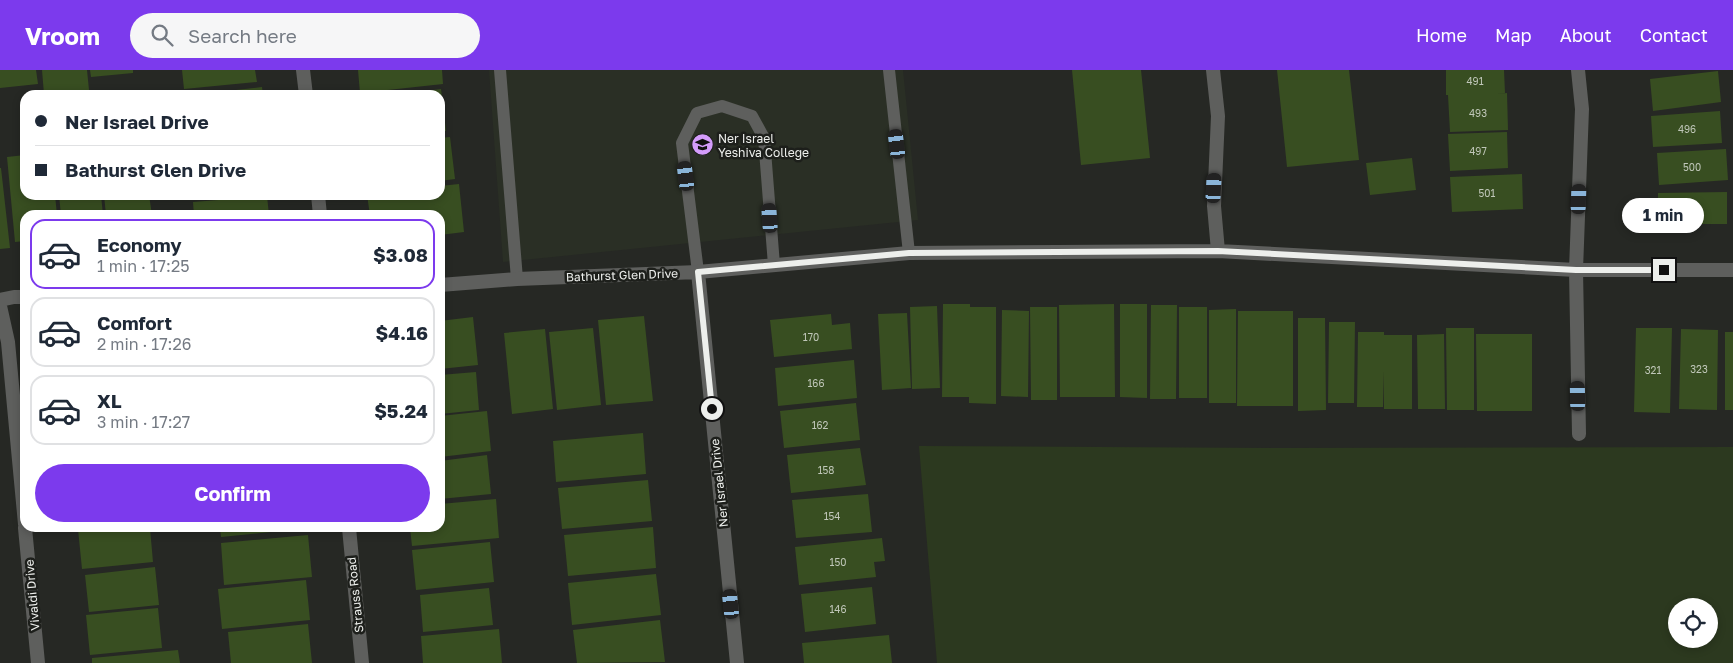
<!DOCTYPE html>
<html lang="en">
<head>
<meta charset="utf-8">
<style>
	:root { --surface:#fff; --page:#f6f6f7; --text:#1f2937; --muted:#747a83; --line:#e0e1e3; --accent:#7c3aed }
	body { margin:0; font-family:"Golos Text",sans-serif; background:var(--page); color:var(--text); height:100vh; display:flex; flex-direction:column; font-size:19px; white-space:nowrap }
	* { box-sizing:border-box; margin:0 }
	p { font-size:16px; color:var(--muted) }
	.icon { flex:none; width:28px; height:28px; fill:none; stroke:currentColor; stroke-width:2; stroke-linecap:round; stroke-linejoin:round }
	.map { position:relative; flex:1; overflow:hidden }
	.side { position:absolute; left:20px; top:140px; width:425px; height:322px; display:flex; flex-direction:column; background:var(--surface); border-radius:15px; box-shadow:0 2px 8px #0003 }
	.side>* { flex:none }
	.banner { position:absolute; left:20px; top:20px; width:425px; height:110px; border-radius:15px; box-shadow:0 2px 8px #0003; display:grid; align-content:center; height:110px; padding:0 15px; background:var(--surface) }
	.controls { position:absolute; left:1668px; top:528px; display:grid; gap:10px }
	.controls a { display:grid; place-items:center; width:50px; height:50px; border-radius:50%; background:var(--surface); box-shadow:0 2px 8px #0003; font-size:25px }
	.end { position:absolute; width:22px; height:22px; margin:-11px; border:6px solid #edefec; background:#111; box-shadow:0 0 0 2px #111 }
	.from { border-radius:50% }
	.bubble { position:absolute; height:35px; border-radius:18px; background:var(--surface); box-shadow:0 2px 8px #0003; font-size:16px; font-weight:700; line-height:35px; text-align:center }
	.car { position:absolute; width:15px; height:30px; margin:-15px -8px; border-radius:6px; box-shadow:0 0 4px 1px #0007; background:linear-gradient(#222 24%,#8ab4d8 0 40%,#222 0 76%,#8ab4d8 0 86%,#222 0) }
	.banner b { display:flex; align-items:center; gap:18px; height:48px; font-size:19px }
	.banner b+b { border-top:1px solid var(--line) }
	.banner i { width:12px; height:12px; background:var(--text) }
	ul { padding:9px 0 0; list-style:none }
	li { display:flex; align-items:center; gap:15px; height:70px; margin:0 10px 8px; padding:0 5px; border:2px solid var(--line); border-radius:15px }
	li div { flex:1 }
	li b { display:block; font-size:19px }
	li em { font-style:normal; font-weight:700 }
	li.on { border-color:var(--accent) }
	li>.icon { width:45px; height:45px; stroke-width:1.5 }
	.cta { display:flex; gap:10px; margin-top:auto; padding:10px 15px }
	.cta a { flex:1; height:58px; border-radius:30px; background:var(--accent); color:#fff; font-size:20px; font-weight:700; line-height:58px; text-align:center }
	header { display:flex; align-items:center; gap:30px; box-sizing:border-box; height:70px; padding:0 25px; background:var(--accent); color:#fff }
	header strong { font-size:24px }
	nav { display:flex; gap:28px; margin-inline-start:auto; font-size:18px }
	.search { width:350px; height:45px; background:var(--page); display:flex; align-items:center; gap:12px; box-sizing:border-box; padding:0 18px; border-radius:28px; color:var(--muted); font-size:19px }
	.map>svg:first-child { display:block }
	.built { fill:#2a2f25 }
	.green { fill:#2c391f; fill-rule:evenodd }
	.building { fill:#384e21 }
	.lines { fill:none; stroke-linecap:round; stroke-linejoin:round }
	.service { stroke:#5e5f5d; stroke-width:12 }
	.minor { stroke:#5e5f5d; stroke-width:14 }
	.route { stroke:#edefec; stroke-width:6 }
	.labels { text-anchor:middle; dominant-baseline:central; stroke-width:5; stroke-linejoin:round; paint-order:stroke }
	.number-label { font-size:10px; fill:#c0c7b9 }
	.poi-label { font-size:12px; fill:#edefec; stroke:#1d1f1b; text-anchor:start }
	.street-label { font-size:12px; fill:#edefec; stroke:#1d1f1b }
</style>
</head>
<body>
<header>
<strong>Vroom</strong>
<div class="search"><svg class="icon" aria-label="search" viewBox="0 0 24 24"><circle cx="10" cy="10" r="6"/><path d="M15 15l6 6"/></svg>Search here</div>
<nav><a>Home</a><a>Map</a><a>About</a><a>Contact</a></nav>
</header>
<div class="map">
<svg width="1733" height="593" viewBox="0 0 1733 593">
	<rect width="100%" height="100%" fill="#262824"/>
	<!-- built -->
	<path class="built" d="M489,0h414l15,150 -415,42z"/>
	<!-- green -->
	<path class="green" d="M919,376l359,2 455,-1v216h-796zM1676,536h33v33h-33z"/>
	<!-- building -->
	<path class="building" d="M0,0h36l2,14 -38,4z
		M42,0h45l2,20 -45,4z
		M90,0h43v3l-42,4z
		M182,0h73l2,12 -73,7z
		M358,0h84l1,14 -83,9z
		M1072,0h69l9,88 -69,7z
		M1277,0h72l10,90 -72,7z
		M1446,0h58l1,23 -8,1 10,-1 1,37 -58,2 -2,-37h-2z
		M1718,1l3,31 -68,9 -3,-32z
		M262,17l1,8h-63v-1z
		M441,19l5,42h-6v-36h-37v-1z
		M1720,41l2,32 -69,4 -2,-31z
		M1507,62l1,36 -58,3 -2,-37z
		M450,67l5,42 -15,2v-43z
		M1726,79l2,31 -69,5 -2,-32z
		M25,85v40h30l2,20h-32v26l-10,1 -8,-85z
		M1412,88l4,32 -46,5 -4,-32z
		M0,98h1l9,80 -10,1z
		M1522,104l1,35 -71,3 -2,-35z
		M459,114l5,48 -24,3v-20h-70l-3,-20h73v-9z
		M1727,122v32h-69v-31z
		M59,125h42l2,20h-42z
		M104,125h45l3,20h-46z
		M267,126l2,19h-75l-1,-13z
		M943,234h27v3h26v97l-27,-1v-6h-27z
		M1114,234l1,93h-55l-1,-92z
		M1120,234h27v94l-27,-1z
		M1151,235h26l-1,94h-26z
		M937,236l3,82 -28,1 -2,-82z
		M1030,237h27v93h-26z
		M1179,237h28v91h-28z
		M1236,239v94h-27v-93z
		M1002,240l27,1 -1,86 -27,-1z
		M1238,241h55v95h-56z
		M907,243l4,75 -29,2 -4,-76z
		M831,244l1,11 18,-2 2,26 -78,8 -4,-37z
		M644,246l9,85 -47,4 -8,-85z
		M473,247l5,48 -38,4v-48z
		M1298,248h27l1,92 -28,1z
		M1329,252h26l-1,81h-26z
		M593,258l8,77 -44,5 -8,-78z
		M1446,258h28v82h-27z
		M1636,258h36l-2,85 -36,-1z
		M545,259l8,80 -41,5 -8,-81z
		M1681,259l37,1 -1,80 -38,-1z
		M1358,262h26v3h28v74h-28v-38l-1,36h-26z
		M1725,262h8v78h-8z
		M1444,264l1,75h-27l-1,-74z
		M1476,264h56v77h-55z
		M854,290l3,38 -79,8 -3,-38z
		M476,302l3,38 -39,4v-39z
		M856,333l4,37 -76,8 -4,-37z
		M487,341l4,40 -51,6v-41z
		M643,363l3,41 -90,8 -3,-41z
		M860,378l6,37 -75,8 -4,-38z
		M487,385l4,39 -51,5v-38z
		M648,410l4,41 -90,8 -4,-41z
		M868,424l4,38 -76,6 -4,-38z
		M496,429l3,39 -87,8 -2,-18h30v-24z
		M653,457l3,41 -88,8 -4,-41z
		M97,458h53l3,34 -71,7 -4,-40z
		M220,458h80v1l-79,8z
		M308,465l4,42 -88,8 -3,-42z
		M882,468l3,23 -11,1 2,15 -77,8 -4,-38z
		M490,472l4,40 -78,8 -4,-40z
		M155,497l4,38 -70,7 -4,-37z
		M656,504l5,41 -89,10 -4,-42z
		M306,510l4,40 -88,9 -4,-40z
		M872,517l4,37 -71,8 -4,-38z
		M489,518l4,37 -70,7 -3,-37z
		M158,538l4,40 -72,7 -4,-40z
		M660,550l5,42 -88,1 -4,-33z
		M308,554l4,39h-81l-3,-31z
		M499,559l3,34h-79l-2,-27z
		M889,565l3,28h-88l-2,-20z
		M178,580l2,13h-88v-5z"/>
	<g class="lines">
		<!-- service -->
		<path class="service" d="M500,0l17,209
			M889,0l20,183
			M698,202l-16,-129 15,-30 25,-7 30,10 12,22 10,127"/>
		<!-- minor -->
		<path class="minor" d="M303,0l3,25
			M1213,0l5,46 -4,90 4,45
			M1578,0l4,39 -6,161 3,164
			M318,125l2,20
			M698,202l39,391
			M440,215l77,-6 181,-7 211,-19 309,-2 358,19h157
			M0,230l14,-3h11
			M0,236l8,36 17,182
			M25,458l13,135
			M349,458l13,135"/>
	</g>
	<g class="lines">
		<!-- route -->
		<path class="route" d="M712,339l-14,-137 211,-19 309,-2 358,19h88"/>
	</g>
	<!-- icons -->
	<defs>
		<symbol id="school-disc" viewBox="-11 -11 22 22"><circle r="9.5" fill="#d49cfb" stroke="#1d1f1b"/><path d="M0-5L7-2L0 1L-7-2ZM-4 1L0 2.5L4 1V4Q0 6-4 4Z" fill="#111"/></symbol>
	</defs>
	<g fill-rule="evenodd">
		<use href="#school-disc" x="690" y="62" width="25" height="25"/>
	</g>
	<g class="labels">
		<!-- number labels -->
		<g class="number-label">
			<text x="1475" y="11">491</text>
			<text x="1478" y="43">493</text>
			<text x="1687" y="59">496</text>
			<text x="1478" y="81">497</text>
			<text x="1692" y="97">500</text>
			<text x="1487" y="123">501</text>
			<text x="811" y="267">170</text>
			<text x="1699" y="299">323</text>
			<text x="1653" y="300">321</text>
			<text x="816" y="313">166</text>
			<text x="820" y="355">162</text>
			<text x="826" y="400">158</text>
			<text x="832" y="446">154</text>
			<text x="838" y="492">150</text>
			<text x="838" y="539">146</text>
		</g>
		<!-- poi labels -->
		<g class="poi-label">
			<text x="718" y="68">Ner Israel<tspan x="718" dy="14">Yeshiva College</tspan></text>
		</g>
		<!-- street labels -->
		<g class="street-label">
			<text transform="translate(622 205) rotate(-2)">Bathurst Glen Drive</text>
			<text transform="translate(719 413) rotate(-96)">Ner Israel Drive</text>
			<text transform="translate(32 525) rotate(-95)">Vivaldi Drive</text>
			<text transform="translate(355 525) rotate(-96)">Strauss Road</text>
		</g>
	</g>
</svg>
<div class="controls">
<a><svg class="icon" aria-label="locate" viewBox="0 0 24 24"><circle cx="12" cy="12" r="6"/><path d="M12 2v4M12 18v4M2 12h4M18 12h4"/></svg></a>
</div>
<i class="end from" style="left:712px;top:339px"></i>
<i class="end" style="left:1664px;top:200px"></i>
<div class="bubble" style="left:1622px;top:128px;width:82px">1 min</div>
<i class="car" style="left:897px;top:74px;rotate:353deg"></i>
<i class="car" style="left:686px;top:106px;rotate:353deg"></i>
<i class="car" style="left:1214px;top:118px;rotate:3deg"></i>
<i class="car" style="left:1579px;top:129px;rotate:2deg"></i>
<i class="car" style="left:770px;top:148px;rotate:356deg"></i>
<i class="car" style="left:1578px;top:326px;rotate:359deg"></i>
<i class="car" style="left:731px;top:534px;rotate:354deg"></i>
<div class="banner">
<b><i class="from"></i>Ner Israel Drive</b>
<b><i></i>Bathurst Glen Drive</b>
</div>
<section class="side">
<ul>
<li class="on"><svg class="icon" aria-label="car" viewBox="0 0 24 24"><path d="M5 17H2v-5l4-1 3-4h7l3 4 3 1v5h-3M9 17h6M6 11h13"/><circle cx="7" cy="17" r="2"/><circle cx="17" cy="17" r="2"/></svg><div><b>Economy</b><p>1 min · 17:25</p></div><em>$3.08</em></li>
<li><svg class="icon" aria-label="car" viewBox="0 0 24 24"><path d="M5 17H2v-5l4-1 3-4h7l3 4 3 1v5h-3M9 17h6M6 11h13"/><circle cx="7" cy="17" r="2"/><circle cx="17" cy="17" r="2"/></svg><div><b>Comfort</b><p>2 min · 17:26</p></div><em>$4.16</em></li>
<li><svg class="icon" aria-label="car" viewBox="0 0 24 24"><path d="M5 17H2v-5l4-1 3-4h7l3 4 3 1v5h-3M9 17h6M6 11h13"/><circle cx="7" cy="17" r="2"/><circle cx="17" cy="17" r="2"/></svg><div><b>XL</b><p>3 min · 17:27</p></div><em>$5.24</em></li>
</ul>
<div class="cta"><a>Confirm</a></div>
</section>
</div>
</body>
</html>
